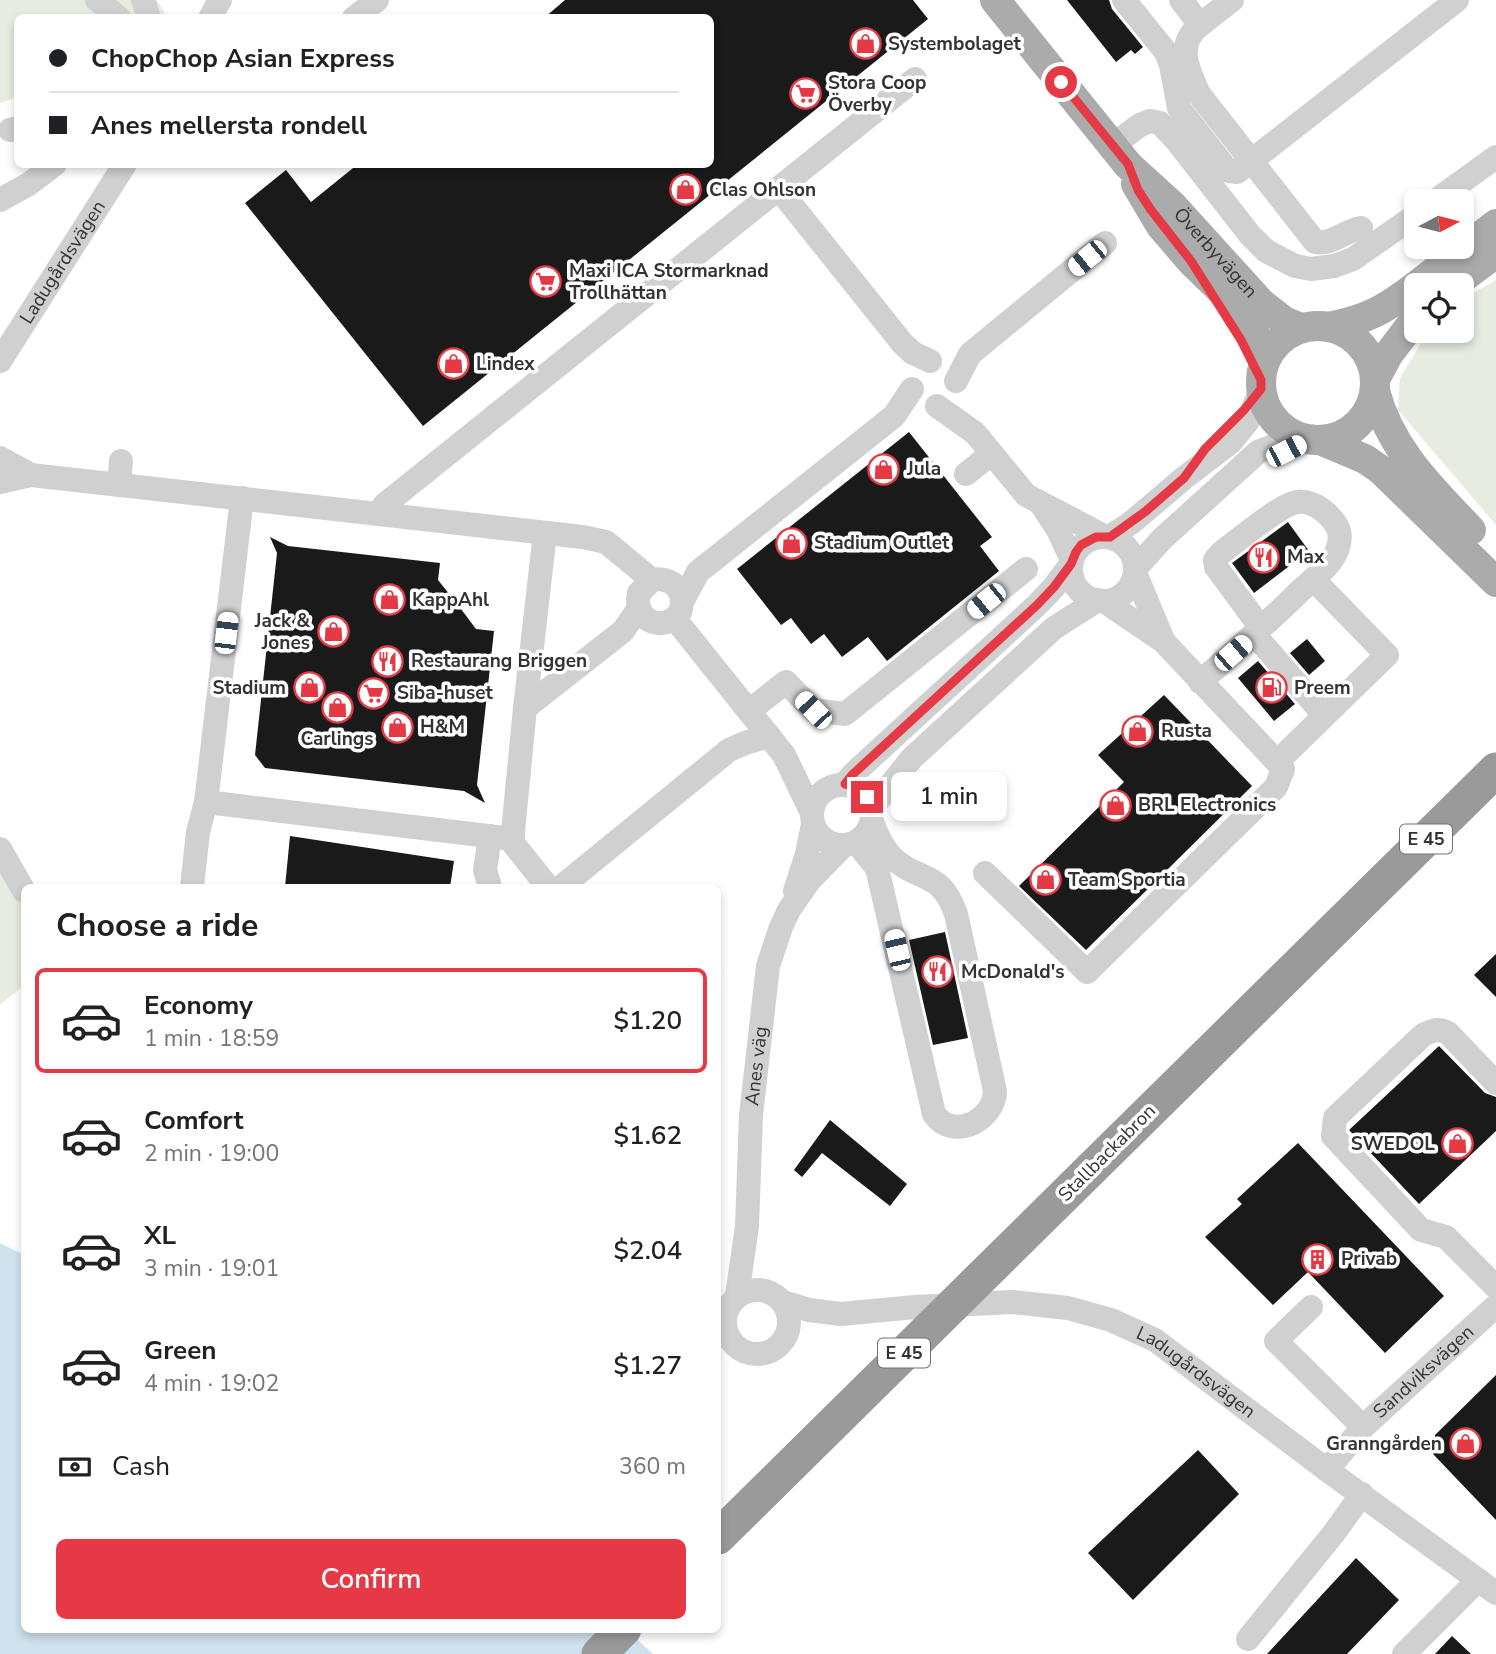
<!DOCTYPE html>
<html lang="en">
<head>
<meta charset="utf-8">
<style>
	:root { --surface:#fff; --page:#f6f6f6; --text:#202124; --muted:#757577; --line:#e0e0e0; --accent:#e63946 }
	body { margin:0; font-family:"Nunito Sans",sans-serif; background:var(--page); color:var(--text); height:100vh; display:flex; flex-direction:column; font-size:26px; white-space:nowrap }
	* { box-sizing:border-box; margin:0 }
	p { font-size:23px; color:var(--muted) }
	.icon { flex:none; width:38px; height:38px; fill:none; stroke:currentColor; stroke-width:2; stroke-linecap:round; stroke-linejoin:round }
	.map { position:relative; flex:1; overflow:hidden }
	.details { position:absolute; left:21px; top:884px; width:700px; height:749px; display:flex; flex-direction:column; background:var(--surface); border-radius:10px; box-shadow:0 4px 10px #0003 }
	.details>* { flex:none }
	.guide { position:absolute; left:14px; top:14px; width:700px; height:154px; border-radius:10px; box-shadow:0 4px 10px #0003; display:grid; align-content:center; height:154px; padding:0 35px; background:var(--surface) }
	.needle { width:46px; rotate:83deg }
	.buttons { position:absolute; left:1404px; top:189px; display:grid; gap:14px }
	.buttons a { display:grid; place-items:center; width:70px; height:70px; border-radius:10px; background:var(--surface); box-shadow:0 4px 10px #0003; font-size:35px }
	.end { position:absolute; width:32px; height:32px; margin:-16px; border:9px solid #e63946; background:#fff; box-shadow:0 0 0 4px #fff }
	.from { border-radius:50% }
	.bubble { position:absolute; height:49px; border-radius:10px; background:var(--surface); box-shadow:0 4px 10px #0003; font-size:23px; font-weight:600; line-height:49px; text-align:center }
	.car { position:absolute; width:21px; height:42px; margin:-21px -10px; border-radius:9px; box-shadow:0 0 5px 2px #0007; background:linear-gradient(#fff 24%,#345 0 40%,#fff 0 76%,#345 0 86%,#fff 0) }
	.guide b { display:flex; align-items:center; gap:24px; height:66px; font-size:26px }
	.guide b+b { border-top:2px solid var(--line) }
	.guide i { width:18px; height:18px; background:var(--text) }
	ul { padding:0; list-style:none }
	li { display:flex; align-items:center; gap:21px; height:105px; margin:0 14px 10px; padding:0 21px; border:4px solid transparent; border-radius:10px }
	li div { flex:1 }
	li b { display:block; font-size:26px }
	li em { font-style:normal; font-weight:600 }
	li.on { border-color:var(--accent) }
	li>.icon { width:63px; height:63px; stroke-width:1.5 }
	h2 { padding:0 35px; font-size:32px; line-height:84px }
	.pay { display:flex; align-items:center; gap:18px; height:77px; padding:0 35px; font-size:26px }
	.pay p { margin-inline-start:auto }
	.button { display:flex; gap:14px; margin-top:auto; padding:14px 35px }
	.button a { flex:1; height:80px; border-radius:10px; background:var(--accent); color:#fff; font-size:28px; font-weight:600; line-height:80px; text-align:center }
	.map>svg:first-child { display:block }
	.green { fill:#e6ecdf }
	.water { fill:#cfe2ee }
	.building { fill:#1a1a1a }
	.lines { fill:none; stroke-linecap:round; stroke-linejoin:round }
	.minor { stroke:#d0d0d0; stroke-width:24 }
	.major { stroke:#ababab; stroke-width:30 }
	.highway { stroke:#9a9a9a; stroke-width:35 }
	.highway-bridge { stroke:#9a9a9a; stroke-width:35 }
	.route { stroke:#e63946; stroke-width:9 }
	.labels { text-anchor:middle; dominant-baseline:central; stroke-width:7; stroke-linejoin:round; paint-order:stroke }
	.shield { fill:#fff; stroke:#707070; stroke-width:2 }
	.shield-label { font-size:18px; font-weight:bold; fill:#333 }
	.poi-label { font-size:19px; font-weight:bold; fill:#333; stroke:#fff; text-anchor:start }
	.street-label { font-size:19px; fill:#333; stroke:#fff }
</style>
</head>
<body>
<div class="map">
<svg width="1496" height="1654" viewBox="0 0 1496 1654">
	<rect width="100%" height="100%" fill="#fff"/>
	<!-- green -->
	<path class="green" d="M0,0h157l10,17 -149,1 -1,79 -17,6z
		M1496,280v245l-98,-115 2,-32 26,-43 4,-4h31v-31z
		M0,870l24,39v76l-24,20z"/>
	<!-- water -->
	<path class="water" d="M0,1243l24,12v374h602l27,25h-653z"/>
	<!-- building -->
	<path class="building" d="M565,0h348l15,19 -505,407 -178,-223 41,-33 25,32 47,-38h352v-146h-166z
		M1067,0h42l3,9 31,38 -8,7 -4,-4 -15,12z
		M909,432l83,105 -12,9 19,25 -112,90 -19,-24 -26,20 -18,-23 -13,10 -20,-26 -10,7 -44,-56z
		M1288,522l21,29 -55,42 -22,-30z
		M270,537l18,9 152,17 -2,17 16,20 8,1 -1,8 15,20 18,2 -17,154 8,18 -21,-12 -199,-23 -10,-13 22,-202z
		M1307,639l18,22 -16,14 -19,-22z
		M1258,661l37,43 -21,17 -36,-43z
		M1164,695l88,91 -166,164 -67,-64 105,-104 -26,-27z
		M290,836l164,25 -4,26h-165z
		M945,932l23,106 -35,7 -24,-105z
		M1496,954v43l-22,-22z
		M1439,1046l46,47 11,4v34l-77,73 -70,-74z
		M830,1120l77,64 -17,22 -68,-53 -20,24 -8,-7z
		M1298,1143l146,153 -59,57 -77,-81 -35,33 -68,-68 37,-33 -5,-5z
		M1496,1375v145l-63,-66 2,-19z
		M1198,1450l41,44 -106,106 -45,-47z
		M1356,1558l43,42 -52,54h-80z
		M1452,1636l19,18h-36z"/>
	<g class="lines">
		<!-- minor -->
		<g class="minor">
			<path d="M97,0l22,18"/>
			<path d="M143,0l6,18"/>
			<path d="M1124,0l42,52 5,13 8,43 45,58 5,5 8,1 220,-172"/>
			<path d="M1181,0l19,25c-25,20 -12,44 -1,69l116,148c17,3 29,-11 46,-14"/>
			<path d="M210,18l10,-18"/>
			<path d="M354,18l23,-18"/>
			<path d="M1200,25l32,-25"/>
			<path d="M10,130l8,-2"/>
			<path d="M1113,145l27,-20 10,-4 10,2 16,17 74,95 16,16 29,15 16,3 23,-3 19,-7 63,-44"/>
			<path d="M778,188l125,156 10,9 17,8"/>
			<path d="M0,200l29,-16 26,-20"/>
			<path d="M1435,201l61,-44"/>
			<path id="s1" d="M0,361l125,-197"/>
			<path d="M956,381l14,-27 135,-111"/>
			<path d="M937,406l38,27 51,62 78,41"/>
			<path d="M0,458l31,17"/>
			<path d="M966,474l25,-20"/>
			<path d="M0,482l31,-7 552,62 23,5 46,38"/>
			<path d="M119,485l2,-24"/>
			<path d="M1041,504l17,26 14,30"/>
			<path d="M382,514l2,-9 531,-426"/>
			<path d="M1109,537l22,-14 53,-45 47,-36 17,-21 13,-32"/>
			<circle cx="1103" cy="569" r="32"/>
			<path d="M1135,569l27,-30 96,-87 25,-10 26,-3"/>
			<path d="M1135,573l28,67"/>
			<path d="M639,593c-7,28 26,41 41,19 7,-20 -7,-36 -28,-32l-11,11"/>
			<path d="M683,600l15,-28 196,-156 18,-27"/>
			<path d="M675,619l109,136 28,58"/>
			<path d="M1254,634l70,81"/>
			<path d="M1200,682c34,-30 68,-59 100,-91 10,-9 23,-19 31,-30 7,-9 12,-24 6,-35 -8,-13 -24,-26 -40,-24 -16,2 -60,39 -76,51l-6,7 1,7 45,61"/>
			<path d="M525,708l20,-175"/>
			<path d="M749,711l37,-29 27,28 32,4 181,-145"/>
			<path d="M1277,762l110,-107 -74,-76"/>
			<path d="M845,784l7,-9 185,-170 17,-18 17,-23"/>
			<circle cx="842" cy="815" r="30"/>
			<path d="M206,802l307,37"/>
			<path d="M872,808l40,-50 142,-130 44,-28"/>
			<path d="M490,836l-5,34 5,17"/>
			<path d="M856,842l21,26 57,246c19,27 60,7 61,-23l-39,-177c-16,-46 -39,-31 -65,-58 -9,-9 -14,-22 -19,-34"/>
			<path d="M0,849l24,42"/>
			<path d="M985,873l102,99 189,-185 7,-18 -6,-7 -114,-121 -59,-40"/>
			<path d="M192,887l6,-55 8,-30 36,-304"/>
			<path d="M548,887l-36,-45 13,-134 98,-77 16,-23"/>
			<path d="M561,887l168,-137 16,-7 24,-7"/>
			<path d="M795,891l12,-37 6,-30"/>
			<path d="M1496,1083l-48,-50c-10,-5 -15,-3 -25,2l-88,83 -2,18 88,94 25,7 50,50"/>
			<circle cx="757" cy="1322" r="32"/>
			<path id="s2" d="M737,1296l10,-70 4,-111 17,-149 13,-39 8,-17 20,-29 35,-36"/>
			<path id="s3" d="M783,1302l26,8 32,4 74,-7 97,-5 56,6 43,12 44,20 172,130 169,123"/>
			<path d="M1311,1307l-35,34 87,86"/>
			<path id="s4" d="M1327,1470l36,-43 133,-121"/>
			<path d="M1248,1639l86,-106 28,-39"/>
			<path d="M1404,1654l74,-74"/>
		</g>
		<!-- major -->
		<g class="major">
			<path id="s5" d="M995,0l133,165 44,40 89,98 23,18 17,7"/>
			<path d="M1136,184l25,42 30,35 42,41 19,24 13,35"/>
			<path d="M1417,285l79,-61"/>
			<path d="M1453,285l43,-32"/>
			<circle cx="1318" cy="383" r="57"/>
			<path d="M1329,327c39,-8 55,-17 87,-41"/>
			<path d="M1375,379l13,-24 28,-37"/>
			<path d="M1375,391c15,58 56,97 96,139"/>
			<path d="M1320,440l45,19 16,11 115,112"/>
		</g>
		<!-- highway -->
		<path class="highway" d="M1091,1169l405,-399
			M599,1654l25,-25"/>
		<!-- highway-bridge -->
		<path class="highway-bridge" d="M718,1537l373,-368"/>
	</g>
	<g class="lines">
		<!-- route -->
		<path class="route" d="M867,797l-10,-9 -12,-4 7,-9 185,-170 17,-18 17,-23 5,-12 5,-7 15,-8h14l36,-26 38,-33 21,-29 39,-39 17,-21v-9l-20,-40 -50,-79 -40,-51 -13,-20 -10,-26 -67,-82"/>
	</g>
	<!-- icons -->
	<defs>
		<symbol id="shop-ring" viewBox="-11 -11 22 22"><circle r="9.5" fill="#fff" stroke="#e63946" stroke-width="1.5"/><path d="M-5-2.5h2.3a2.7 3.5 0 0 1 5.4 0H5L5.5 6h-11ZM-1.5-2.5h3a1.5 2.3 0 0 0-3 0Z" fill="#e63946"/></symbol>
		<symbol id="supermarket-ring" viewBox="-11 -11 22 22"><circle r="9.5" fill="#fff" stroke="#e63946" stroke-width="1.5"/><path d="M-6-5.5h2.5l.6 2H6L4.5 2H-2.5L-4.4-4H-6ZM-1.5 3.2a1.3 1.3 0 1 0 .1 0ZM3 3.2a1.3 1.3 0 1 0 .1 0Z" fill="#e63946"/></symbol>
		<symbol id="restaurant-ring" viewBox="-11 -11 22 22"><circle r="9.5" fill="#fff" stroke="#e63946" stroke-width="1.5"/><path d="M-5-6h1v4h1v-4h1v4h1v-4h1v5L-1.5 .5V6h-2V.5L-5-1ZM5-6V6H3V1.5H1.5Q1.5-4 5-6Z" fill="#e63946"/></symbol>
		<symbol id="fuel-ring" viewBox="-11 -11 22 22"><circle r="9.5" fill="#fff" stroke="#e63946" stroke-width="1.5"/><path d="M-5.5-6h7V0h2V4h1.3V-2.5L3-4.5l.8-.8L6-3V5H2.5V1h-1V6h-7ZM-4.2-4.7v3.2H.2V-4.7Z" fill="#e63946"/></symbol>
		<symbol id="building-ring" viewBox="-11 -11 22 22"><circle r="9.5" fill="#fff" stroke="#e63946" stroke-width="1.5"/><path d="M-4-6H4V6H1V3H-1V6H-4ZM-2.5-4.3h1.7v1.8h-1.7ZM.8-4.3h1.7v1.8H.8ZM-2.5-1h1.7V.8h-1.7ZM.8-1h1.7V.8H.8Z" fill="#e63946"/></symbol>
	</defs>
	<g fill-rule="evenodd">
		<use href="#shop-ring" x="848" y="26" width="35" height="35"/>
		<use href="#supermarket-ring" x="788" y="76" width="35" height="35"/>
		<use href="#shop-ring" x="668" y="172" width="35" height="35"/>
		<use href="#supermarket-ring" x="528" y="264" width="35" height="35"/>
		<use href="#shop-ring" x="436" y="346" width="35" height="35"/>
		<use href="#shop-ring" x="866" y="452" width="35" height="35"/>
		<use href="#shop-ring" x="774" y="526" width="35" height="35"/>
		<use href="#restaurant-ring" x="1246" y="540" width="35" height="35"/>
		<use href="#shop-ring" x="372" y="582" width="35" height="35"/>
		<use href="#shop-ring" x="316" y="614" width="35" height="35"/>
		<use href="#restaurant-ring" x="370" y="644" width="35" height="35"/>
		<use href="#shop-ring" x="292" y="670" width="35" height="35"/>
		<use href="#fuel-ring" x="1254" y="670" width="35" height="35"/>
		<use href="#supermarket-ring" x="356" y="676" width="35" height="35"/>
		<use href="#shop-ring" x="320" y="690" width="35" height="35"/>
		<use href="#shop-ring" x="380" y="710" width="35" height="35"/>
		<use href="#shop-ring" x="1120" y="714" width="35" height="35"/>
		<use href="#shop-ring" x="1098" y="788" width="35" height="35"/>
		<use href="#shop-ring" x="1028" y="862" width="35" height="35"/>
		<use href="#restaurant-ring" x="920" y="954" width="35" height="35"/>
		<use href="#shop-ring" x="1440" y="1126" width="35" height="35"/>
		<use href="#building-ring" x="1300" y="1242" width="35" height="35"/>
		<use href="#shop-ring" x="1448" y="1426" width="35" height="35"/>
	</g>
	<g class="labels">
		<!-- shield labels -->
		<g class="shield">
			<rect x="1400" y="824.5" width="52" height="29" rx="5"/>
			<rect x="878" y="1338.5" width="52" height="29" rx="5"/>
		</g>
		<g class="shield-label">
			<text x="1426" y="839">E 45</text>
			<text x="904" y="1353">E 45</text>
		</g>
		<!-- poi labels -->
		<g class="poi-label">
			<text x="888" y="44">Systembolaget</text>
			<text x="828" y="83">Stora Coop<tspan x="828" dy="22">Överby</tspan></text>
			<text x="709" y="190">Clas Ohlson</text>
			<text x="569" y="271">Maxi ICA Stormarknad<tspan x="569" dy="22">Trollhättan</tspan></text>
			<text x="476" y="364">Lindex</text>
			<text x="907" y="469">Jula</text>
			<text x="814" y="543">Stadium Outlet</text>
			<text x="1287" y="557">Max</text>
			<text x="412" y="600">KappAhl</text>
			<text x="310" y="621" text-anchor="end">Jack &amp;<tspan x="310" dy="22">Jones</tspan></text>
			<text x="411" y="661">Restaurang Briggen</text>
			<text x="286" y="688" text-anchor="end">Stadium</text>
			<text x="1294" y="688">Preem</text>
			<text x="397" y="693">Siba-huset</text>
			<text x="420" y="727">H&amp;M</text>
			<text x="1161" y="731">Rusta</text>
			<text x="337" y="739" text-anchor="middle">Carlings</text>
			<text x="1138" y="805">BRL Electronics</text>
			<text x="1068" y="880">Team Sportia</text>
			<text x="961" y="972">McDonald's</text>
			<text x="1435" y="1144" text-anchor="end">SWEDOL</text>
			<text x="1341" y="1259">Privab</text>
			<text x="1442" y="1444" text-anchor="end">Granngården</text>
		</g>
		<!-- street labels -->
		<g class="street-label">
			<text stroke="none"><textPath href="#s5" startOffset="336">Överbyvägen</textPath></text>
			<text stroke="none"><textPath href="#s1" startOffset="117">Ladugårdsvägen</textPath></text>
			<text stroke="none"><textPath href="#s2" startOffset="231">Anes väg</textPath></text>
			<text transform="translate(1107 1153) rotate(-45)">Stallbackabron</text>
			<text stroke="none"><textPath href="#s4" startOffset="138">Sandviksvägen</textPath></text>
			<text stroke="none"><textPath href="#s3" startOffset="432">Ladugårdsvägen</textPath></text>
		</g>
	</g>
</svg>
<div class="buttons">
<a><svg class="needle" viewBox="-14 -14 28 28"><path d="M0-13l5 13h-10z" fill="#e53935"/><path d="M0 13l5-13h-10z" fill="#757577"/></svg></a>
<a><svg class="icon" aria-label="locate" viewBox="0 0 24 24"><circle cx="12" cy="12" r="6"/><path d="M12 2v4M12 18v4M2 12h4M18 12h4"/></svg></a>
</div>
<i class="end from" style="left:1061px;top:82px"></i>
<i class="end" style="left:867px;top:797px"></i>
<div class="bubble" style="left:891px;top:772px;width:116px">1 min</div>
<i class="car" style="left:1087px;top:258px;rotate:231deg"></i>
<i class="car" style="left:1286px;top:451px;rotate:63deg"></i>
<i class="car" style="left:986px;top:601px;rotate:231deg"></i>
<i class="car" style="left:226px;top:633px;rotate:7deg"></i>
<i class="car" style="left:1233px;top:653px;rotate:49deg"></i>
<i class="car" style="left:813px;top:710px;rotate:316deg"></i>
<i class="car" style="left:897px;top:950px;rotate:347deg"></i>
<div class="guide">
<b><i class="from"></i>ChopChop Asian Express</b>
<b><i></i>Anes mellersta rondell</b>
</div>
<section class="details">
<h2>Choose a ride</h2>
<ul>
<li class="on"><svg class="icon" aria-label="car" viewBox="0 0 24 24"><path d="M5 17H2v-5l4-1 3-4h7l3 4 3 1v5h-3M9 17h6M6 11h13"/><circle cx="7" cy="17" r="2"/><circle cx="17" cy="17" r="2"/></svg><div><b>Economy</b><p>1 min · 18:59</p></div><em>$1.20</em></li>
<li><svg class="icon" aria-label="car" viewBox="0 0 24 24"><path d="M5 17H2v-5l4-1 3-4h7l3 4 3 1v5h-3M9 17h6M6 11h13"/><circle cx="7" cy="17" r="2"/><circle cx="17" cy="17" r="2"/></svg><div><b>Comfort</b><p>2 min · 19:00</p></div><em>$1.62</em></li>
<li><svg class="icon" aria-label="car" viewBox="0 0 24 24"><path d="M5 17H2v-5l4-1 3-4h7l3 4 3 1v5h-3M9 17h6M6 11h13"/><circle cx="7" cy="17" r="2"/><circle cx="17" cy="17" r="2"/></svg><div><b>XL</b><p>3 min · 19:01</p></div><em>$2.04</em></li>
<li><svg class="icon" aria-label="car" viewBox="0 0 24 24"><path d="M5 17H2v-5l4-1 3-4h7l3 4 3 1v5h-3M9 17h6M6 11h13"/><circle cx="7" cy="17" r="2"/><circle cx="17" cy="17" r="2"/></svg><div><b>Green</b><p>4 min · 19:02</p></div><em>$1.27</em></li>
</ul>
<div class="pay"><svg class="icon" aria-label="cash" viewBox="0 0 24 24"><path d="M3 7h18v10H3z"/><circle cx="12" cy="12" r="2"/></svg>Cash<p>360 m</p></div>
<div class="button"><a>Confirm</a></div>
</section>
</div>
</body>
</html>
